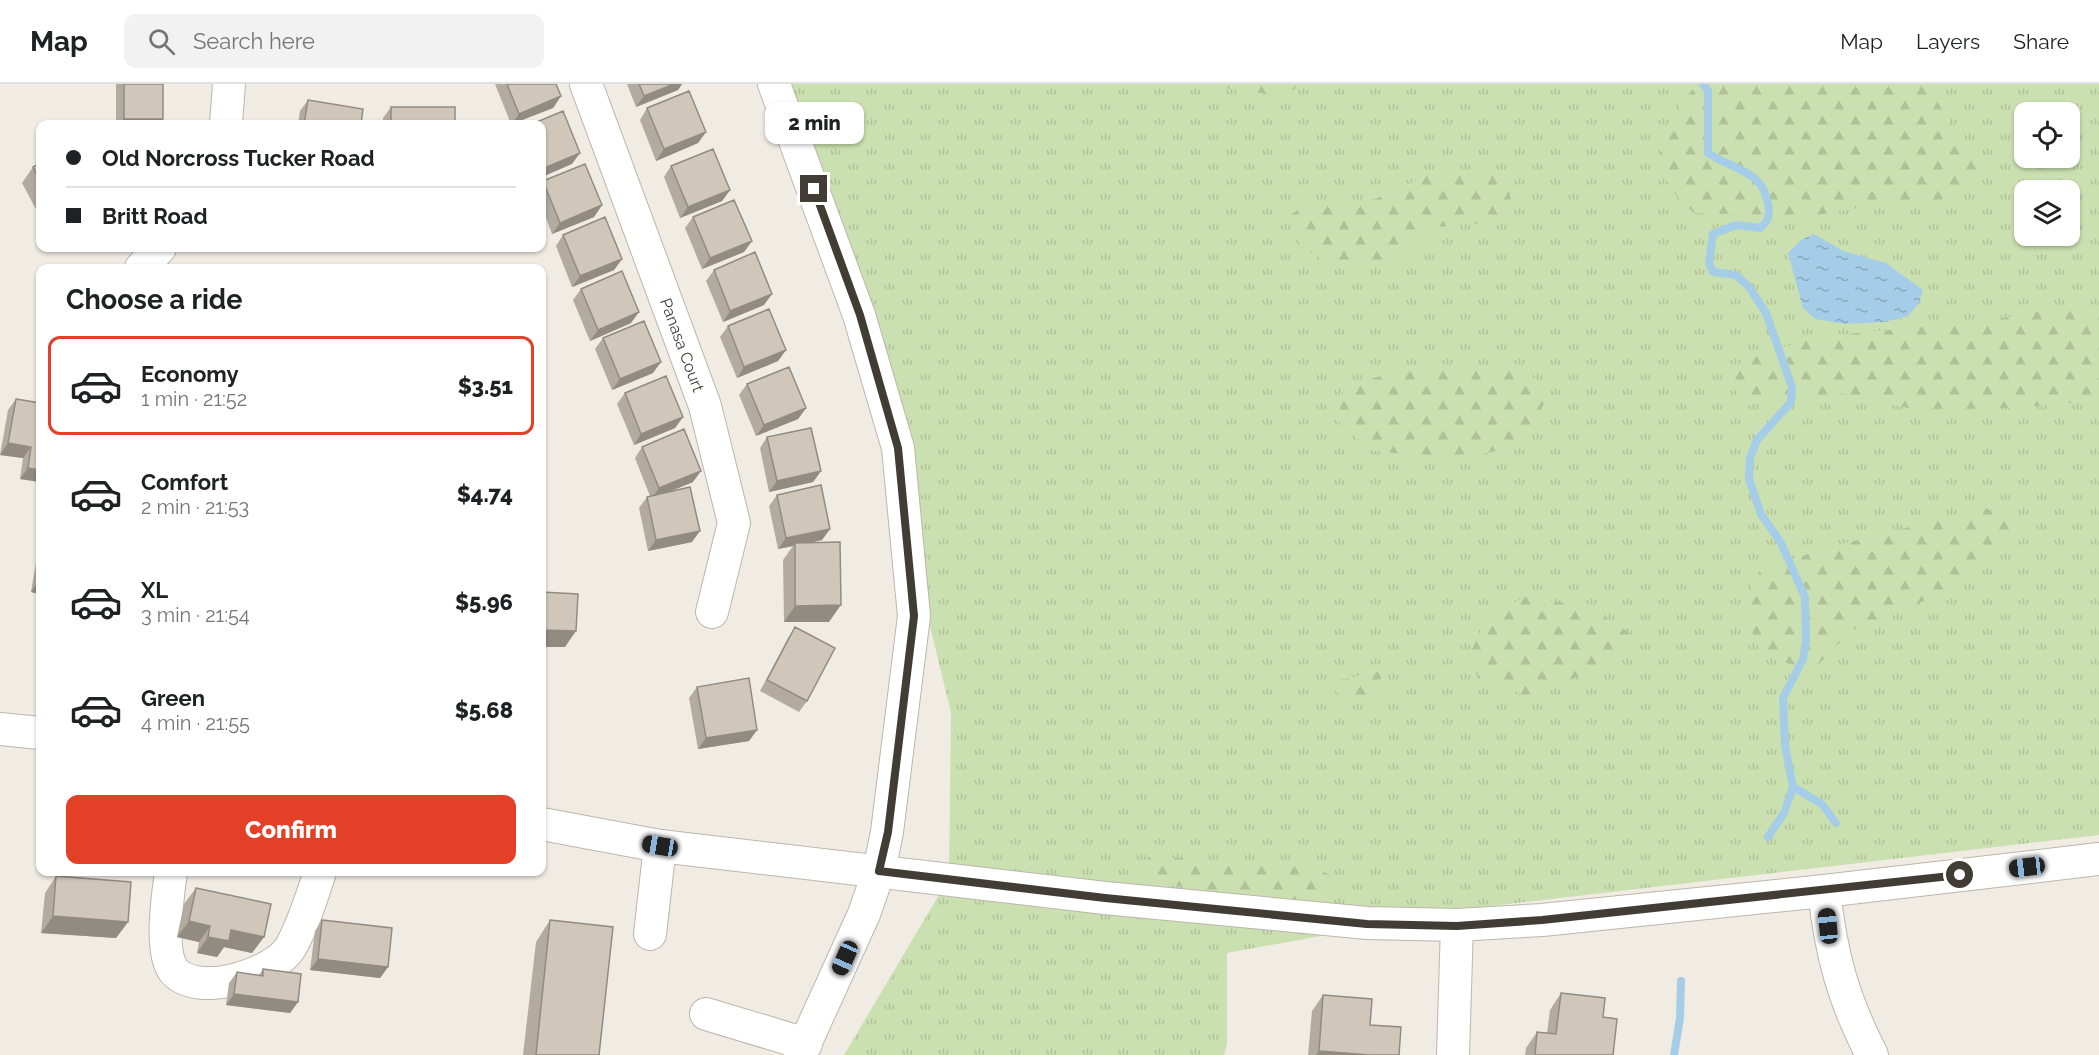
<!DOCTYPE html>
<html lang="en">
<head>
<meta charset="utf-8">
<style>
	:root { --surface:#fff; --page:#f2f2f2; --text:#202124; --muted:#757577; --line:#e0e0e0; --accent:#e34027 }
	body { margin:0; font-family:Raleway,sans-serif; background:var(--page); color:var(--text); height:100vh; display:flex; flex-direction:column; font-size:22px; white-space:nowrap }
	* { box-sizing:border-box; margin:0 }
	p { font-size:20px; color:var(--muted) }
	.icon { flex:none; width:33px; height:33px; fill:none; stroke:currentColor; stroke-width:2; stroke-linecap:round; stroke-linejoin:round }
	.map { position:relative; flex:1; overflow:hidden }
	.panel { position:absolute; left:36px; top:180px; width:510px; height:612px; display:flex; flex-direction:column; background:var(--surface); border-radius:12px; box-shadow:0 2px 4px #0004 }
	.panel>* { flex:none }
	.hud { position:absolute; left:36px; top:36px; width:510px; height:132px; border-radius:12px; box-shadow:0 2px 4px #0004; display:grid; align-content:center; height:132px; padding:0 30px; background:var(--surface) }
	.controls { position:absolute; left:2014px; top:18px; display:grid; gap:12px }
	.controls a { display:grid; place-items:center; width:66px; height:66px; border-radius:12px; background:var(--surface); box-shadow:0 2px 4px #0004; font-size:30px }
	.end { position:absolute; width:27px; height:27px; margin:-14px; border:8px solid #413c34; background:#fff; box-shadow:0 0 0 3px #fff }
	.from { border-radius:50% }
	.bubble { position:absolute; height:42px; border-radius:12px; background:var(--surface); box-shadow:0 2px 4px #0004; font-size:20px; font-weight:800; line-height:42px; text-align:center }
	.car { position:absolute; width:18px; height:36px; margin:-18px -9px; border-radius:8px; box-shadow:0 0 4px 2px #0007; background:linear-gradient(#222 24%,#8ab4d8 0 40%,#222 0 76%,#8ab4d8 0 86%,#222 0) }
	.hud b { display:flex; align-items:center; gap:21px; height:57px; font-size:22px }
	.hud b+b { border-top:2px solid var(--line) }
	.hud i { width:15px; height:15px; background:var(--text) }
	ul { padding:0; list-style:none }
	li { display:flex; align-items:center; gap:18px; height:99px; margin:0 12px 9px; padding:0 18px; border:3px solid transparent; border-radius:12px }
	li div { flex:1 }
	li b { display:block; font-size:22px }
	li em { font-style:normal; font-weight:800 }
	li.selected { border-color:var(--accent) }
	li>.icon { width:54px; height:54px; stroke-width:1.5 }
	h2 { padding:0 30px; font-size:27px; line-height:72px }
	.action { display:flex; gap:12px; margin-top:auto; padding:12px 30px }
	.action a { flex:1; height:69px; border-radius:12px; background:var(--accent); color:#fff; font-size:24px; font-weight:800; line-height:69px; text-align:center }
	header { display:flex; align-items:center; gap:36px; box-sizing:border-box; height:84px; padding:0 30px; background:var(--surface); border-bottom:2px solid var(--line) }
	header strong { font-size:28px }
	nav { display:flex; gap:33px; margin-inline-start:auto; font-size:21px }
	.search { width:420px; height:54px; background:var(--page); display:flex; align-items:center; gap:15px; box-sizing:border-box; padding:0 21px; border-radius:12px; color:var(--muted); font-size:22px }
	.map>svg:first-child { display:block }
	.grass { fill:url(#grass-tufts); fill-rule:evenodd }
	.forest { fill:url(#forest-firs) }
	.water { fill:url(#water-ripples) }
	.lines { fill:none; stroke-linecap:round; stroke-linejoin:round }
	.stream { stroke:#a5cde7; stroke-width:8 }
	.minor-casing { stroke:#bdb6aa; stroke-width:34 }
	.minor { stroke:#fff; stroke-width:32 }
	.wall { fill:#b3aba0 }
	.shaded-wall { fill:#928b82 }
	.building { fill:#d0c7ba; stroke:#928b82; stroke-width:1.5 }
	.route { stroke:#413c34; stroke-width:8 }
	.labels { text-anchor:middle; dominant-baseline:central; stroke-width:4.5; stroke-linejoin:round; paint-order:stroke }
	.street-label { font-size:16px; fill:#413c34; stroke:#fff }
</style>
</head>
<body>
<header>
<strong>Map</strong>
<div class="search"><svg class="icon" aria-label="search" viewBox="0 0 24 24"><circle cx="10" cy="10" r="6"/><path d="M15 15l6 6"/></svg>Search here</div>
<nav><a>Map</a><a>Layers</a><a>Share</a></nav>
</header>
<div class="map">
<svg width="2099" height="971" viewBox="0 0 2099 971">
	<defs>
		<pattern id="grass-tufts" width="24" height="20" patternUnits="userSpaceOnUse" patternTransform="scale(1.5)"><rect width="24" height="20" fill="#cbe0b0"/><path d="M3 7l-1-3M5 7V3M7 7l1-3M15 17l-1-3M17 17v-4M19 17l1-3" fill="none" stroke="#b0c198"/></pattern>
		<pattern id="forest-firs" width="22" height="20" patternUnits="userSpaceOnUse" patternTransform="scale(1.5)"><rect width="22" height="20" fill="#cbe0b0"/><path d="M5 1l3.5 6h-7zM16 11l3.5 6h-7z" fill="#b0c198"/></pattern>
		<pattern id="water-ripples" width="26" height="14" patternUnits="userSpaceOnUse" patternTransform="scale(1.5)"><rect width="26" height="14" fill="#a5cde7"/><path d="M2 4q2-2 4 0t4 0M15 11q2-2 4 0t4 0" fill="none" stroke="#88a8bc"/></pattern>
	</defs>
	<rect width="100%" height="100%" fill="#f0ece3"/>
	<!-- grass -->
	<path class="grass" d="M789,0h1310v751l-624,73 -248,45v91l-3,11h-380l105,-177 2,-165 -54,-224zM2025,28h45v46h-45zM2025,106h45v46h-45z"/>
	<!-- forest -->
	<path class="forest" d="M1224,0h80l-24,12 -55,-8z
		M1698,0h233l3,12 44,74 -26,35 -59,-3 -81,14 -118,-3c-7,-8 -20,-18 -25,-28 -20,-39 1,-73 29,-101z
		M1435,88l70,1 8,36 -32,14 -42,4 -53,41 -57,-4 -32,-21 -6,-28 16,-12 68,-4z
		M2079,221h20v96l-88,7 -99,1 -70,-16 -97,12 -13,-20 5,-20 12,-8 74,-21 156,-14z
		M1417,282h95l41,22 -34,58 -66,14 -84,-10 -31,-29 6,-35z
		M1985,424l35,16 -19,28 -38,33 -111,45 -42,43 -48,-21 -21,-42 19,-40 66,-22z
		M1525,513l62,9 43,27 -9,20 -87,46 -56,-21 -8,-24 18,-39z
		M1380,587l3,25 -35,3 -30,-18 28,-2z
		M1150,772l166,12 23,11 -21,26c-61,-7 -126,-8 -182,-34z"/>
	<!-- water -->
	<path class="water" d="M1814,150l29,17 43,12 37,27 -4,13 -11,13 -23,6 -40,2 -30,-5 -12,-11 -15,-55 13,-13z"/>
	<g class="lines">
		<!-- stream -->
		<path class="stream" d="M1703,0l5,7v62c25,17 53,16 60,50 2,11 1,18 -8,25l-24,-3 -23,9 -4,29 4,9 23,3 13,12 17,26 26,74 -1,15 -34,38 -7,18 -1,21 12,35 20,29 24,54 1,44 -3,18 -20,39 2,47 8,42 -9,26 -16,24
			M1793,703l29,17 14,19
			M1674,971l6,-37 1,-37"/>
		<defs>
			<g id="minor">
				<path id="s1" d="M586,0l119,322 29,117 -22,89"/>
				<path d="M774,0l85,231 39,133 16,168 -27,216 -8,39 -15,43 -64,141"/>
				<path d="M226,40l3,-40"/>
				<path d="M141,184l19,-20"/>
				<path d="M0,645l40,4"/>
				<path d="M542,740l118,22 445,52 262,25 90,2 85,-5 282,-29 275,-32"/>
				<path d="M171,788c-3,22 -12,80 3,99 24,27 99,4 116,-23 13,-22 22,-52 30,-76"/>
				<path d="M1824,807c7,63 19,108 48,164"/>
				<path d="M650,850l10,-88"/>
				<path d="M706,930l100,30"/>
				<path d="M1453,971l4,-130"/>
			</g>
		</defs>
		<!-- minor casing -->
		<use href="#minor" class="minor-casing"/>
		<!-- minor -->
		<use href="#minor" class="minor"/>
	</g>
	<!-- wall -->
	<path class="wall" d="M116,0h47l-4,40h-43z
		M495,0h61l5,12 -8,12 -42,16z
		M627,0h55l-4,6 -42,17z
		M308,16l53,24h-63l2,-13z
		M391,23l64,17h-72v-6z
		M647,24l59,24 -8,11 -42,18 -16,-41z
		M40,79v54l-18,-34 11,-16z
		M671,82l59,24 -8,11 -42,17 -16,-41z
		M543,97l59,24 -8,12 -42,17 -10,-27v-23z
		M693,133l59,24 -8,11 -42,17 -17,-41z
		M563,151l59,24 -8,11 -42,17 -16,-41z
		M714,186l50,35 -41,17 -17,-41z
		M581,205l50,34 -41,18 -17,-41z
		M728,242l58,24 -8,11 -41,17 -17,-41z
		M603,254l50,35 -41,17 -17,-41z
		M747,300l59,24 -8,11 -42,17 -17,-41z
		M625,309l58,24 -8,11 -41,17 -17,-41z
		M16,315l24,4v79l-20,-3 3,-21 -23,-3 8,-45z
		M767,353l54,34 -8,11 -44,10 -9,-44z
		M642,363l51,35 -24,10 23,50 -44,9 -9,-43 8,-11 3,-1 -15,-38z
		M777,411l53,34 -8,11 -14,3 21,79h-45l-1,-62 10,-14 -15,3 -9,-43z
		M40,464v46l-9,-2 7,-41z
		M795,543l12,74 -8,11 -39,-21 28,-53z
		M697,603l60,43 -8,11 -51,8 -9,-51z
		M56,792l72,46 -12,16 -75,-5 4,-40z
		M196,804l68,49 -12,16 -28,-6 -7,10 -20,-4 2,-11 -22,-5 7,-33z
		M322,836l66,47 -8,11 -70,-8 5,-39z
		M550,836l49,135h-76l13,-113z
		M263,885l35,33 -8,11 -64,-8 3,-22 8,-11 22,3z
		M1561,909l42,24 10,38h-88l1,-7 11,-16 10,1 3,-23z
		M1323,911l47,30 29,30h-91l4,-44z"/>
	<!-- shaded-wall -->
	<path class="shaded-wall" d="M674,0h8l-4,6 -42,17 8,-11z
		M561,12l-8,12 -41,16 7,-10z
		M124,35h39l-4,5h-39z
		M706,48l-8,11 -42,18 8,-12z
		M580,69l-8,11 -30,13v-8z
		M730,106l-8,11 -42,17 8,-11z
		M602,121l-8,12 -42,17 8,-11z
		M752,157l-8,11 -42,17 8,-11z
		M622,175l-8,11 -42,17 8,-11z
		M772,210l-8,11 -41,17 7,-11z
		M639,228l-8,11 -41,18 8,-11z
		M786,266l-8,11 -41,17 7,-11z
		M661,278l-8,11 -41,17 8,-11z
		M806,324l-8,11 -42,17 8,-11z
		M683,333l-8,11 -41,17 7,-11z
		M8,359l23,4 -8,11 -23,-3z
		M28,384l12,2v12l-20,-3z
		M701,387l-8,11 -42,17 8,-11z
		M821,387l-8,11 -44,10 8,-11z
		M830,445l-8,11 -27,6v-3l-2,3 -15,3 8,-11z
		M700,447l-8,11 -44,9 8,-11z
		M39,497h1v13l-9,-2z
		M841,521l-12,17h-45l11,-16z
		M542,546l34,1 -11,16h-23z
		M757,646l-8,11 -51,8 8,-11z
		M53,832l75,6 -12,16 -75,-5z
		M189,837l21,5 -11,16 -22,-5z
		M231,846l33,7 -12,16 -28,-6 -7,10 -20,-4 11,-16z
		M318,875l70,8 -8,11 -70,-8z
		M234,910l64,8 -8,11 -64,-8z
		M1319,967l51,4h-54z"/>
	<!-- building -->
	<path class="building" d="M124,0h39v35h-39z
		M507,0h49l5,12 -42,18z
		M639,0h35l-30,12z
		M689,7l17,41 -42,17 -17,-41z
		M308,16l55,9 -2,15h-57z
		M391,23h64v17h-64z
		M563,27l17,42 -38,16v-45h-10z
		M713,65l17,41 -42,17 -17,-41z
		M40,79v17l-7,-13z
		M585,80l17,41 -42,18 -17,-42z
		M734,116l18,41 -42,17 -17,-41z
		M605,133l17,42 -42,17 -17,-41z
		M755,168l17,42 -42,17 -16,-41z
		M622,187l17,41 -41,18 -17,-41z
		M769,225l17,41 -42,17 -16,-41z
		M644,237l17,41 -41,17 -17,-41z
		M789,283l17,41 -42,17 -17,-41z
		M666,292l17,41 -42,17 -16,-41z
		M16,315l24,4v67l-12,-2 3,-21 -23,-4z
		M811,344l10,43 -44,10 -10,-44z
		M684,345l17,42 -42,17 -17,-41z
		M821,401l9,44 -44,9 -9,-43z
		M690,403l10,44 -44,9 -9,-43z
		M840,458l1,63 -46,1v-63z
		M542,508l36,2 -2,37 -34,-1z
		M795,543l40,21 -28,53 -40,-21z
		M749,594l8,52 -51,8 -9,-51z
		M56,792l75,6 -3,40 -75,-6z
		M196,804l75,16 -7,33 -33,-7 -2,11 -21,-4 2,-11 -21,-5z
		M322,836l70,8 -4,39 -70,-8z
		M550,836l63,7 -14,128h-63z
		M263,885l38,5 -3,28 -64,-8 3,-22 26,4z
		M1561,909l44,5 -2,19 14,2 -4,36h-78l2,-23 19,2z
		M1323,911l49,4 -2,26 31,2 -2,28h-29l-51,-4z"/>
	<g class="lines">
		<!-- route -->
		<path class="route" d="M814,105l46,126 38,133 16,168 -26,216 -9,39 226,27 262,26 90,2 85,-6 418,-45"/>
	</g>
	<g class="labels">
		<!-- street labels -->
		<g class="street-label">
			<text stroke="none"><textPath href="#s1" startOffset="278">Panasa Court</textPath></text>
		</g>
	</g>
</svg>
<div class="controls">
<a><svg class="icon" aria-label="locate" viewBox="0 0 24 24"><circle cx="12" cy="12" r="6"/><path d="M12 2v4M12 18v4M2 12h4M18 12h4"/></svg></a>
<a><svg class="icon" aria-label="layers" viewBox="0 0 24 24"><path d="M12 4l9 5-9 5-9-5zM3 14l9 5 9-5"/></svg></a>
</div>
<i class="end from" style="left:1960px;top:791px"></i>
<i class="end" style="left:814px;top:105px"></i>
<div class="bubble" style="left:765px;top:18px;width:99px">2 min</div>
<i class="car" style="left:660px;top:762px;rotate:280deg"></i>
<i class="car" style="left:2027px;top:783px;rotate:263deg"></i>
<i class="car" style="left:1828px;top:842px;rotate:354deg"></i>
<i class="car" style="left:845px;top:874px;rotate:204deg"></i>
<div class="hud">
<b><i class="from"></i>Old Norcross Tucker Road</b>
<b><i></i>Britt Road</b>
</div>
<section class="panel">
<h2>Choose a ride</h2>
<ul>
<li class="selected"><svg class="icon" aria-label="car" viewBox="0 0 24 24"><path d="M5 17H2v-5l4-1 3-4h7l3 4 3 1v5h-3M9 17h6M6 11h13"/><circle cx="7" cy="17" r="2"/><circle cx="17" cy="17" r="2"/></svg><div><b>Economy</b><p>1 min · 21:52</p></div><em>$3.51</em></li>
<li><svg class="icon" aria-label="car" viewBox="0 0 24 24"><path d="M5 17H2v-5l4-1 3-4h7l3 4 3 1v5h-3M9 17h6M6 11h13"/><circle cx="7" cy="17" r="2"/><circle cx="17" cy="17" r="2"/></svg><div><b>Comfort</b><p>2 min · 21:53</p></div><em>$4.74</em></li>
<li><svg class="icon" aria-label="car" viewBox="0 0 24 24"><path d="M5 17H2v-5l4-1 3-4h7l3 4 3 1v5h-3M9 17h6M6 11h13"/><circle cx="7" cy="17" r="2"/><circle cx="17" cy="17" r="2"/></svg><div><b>XL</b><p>3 min · 21:54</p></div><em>$5.96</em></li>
<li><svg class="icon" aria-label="car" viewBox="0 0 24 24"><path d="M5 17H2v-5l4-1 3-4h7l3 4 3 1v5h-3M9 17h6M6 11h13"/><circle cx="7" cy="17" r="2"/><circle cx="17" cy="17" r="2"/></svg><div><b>Green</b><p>4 min · 21:55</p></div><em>$5.68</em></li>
</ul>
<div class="action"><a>Confirm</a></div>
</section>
</div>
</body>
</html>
